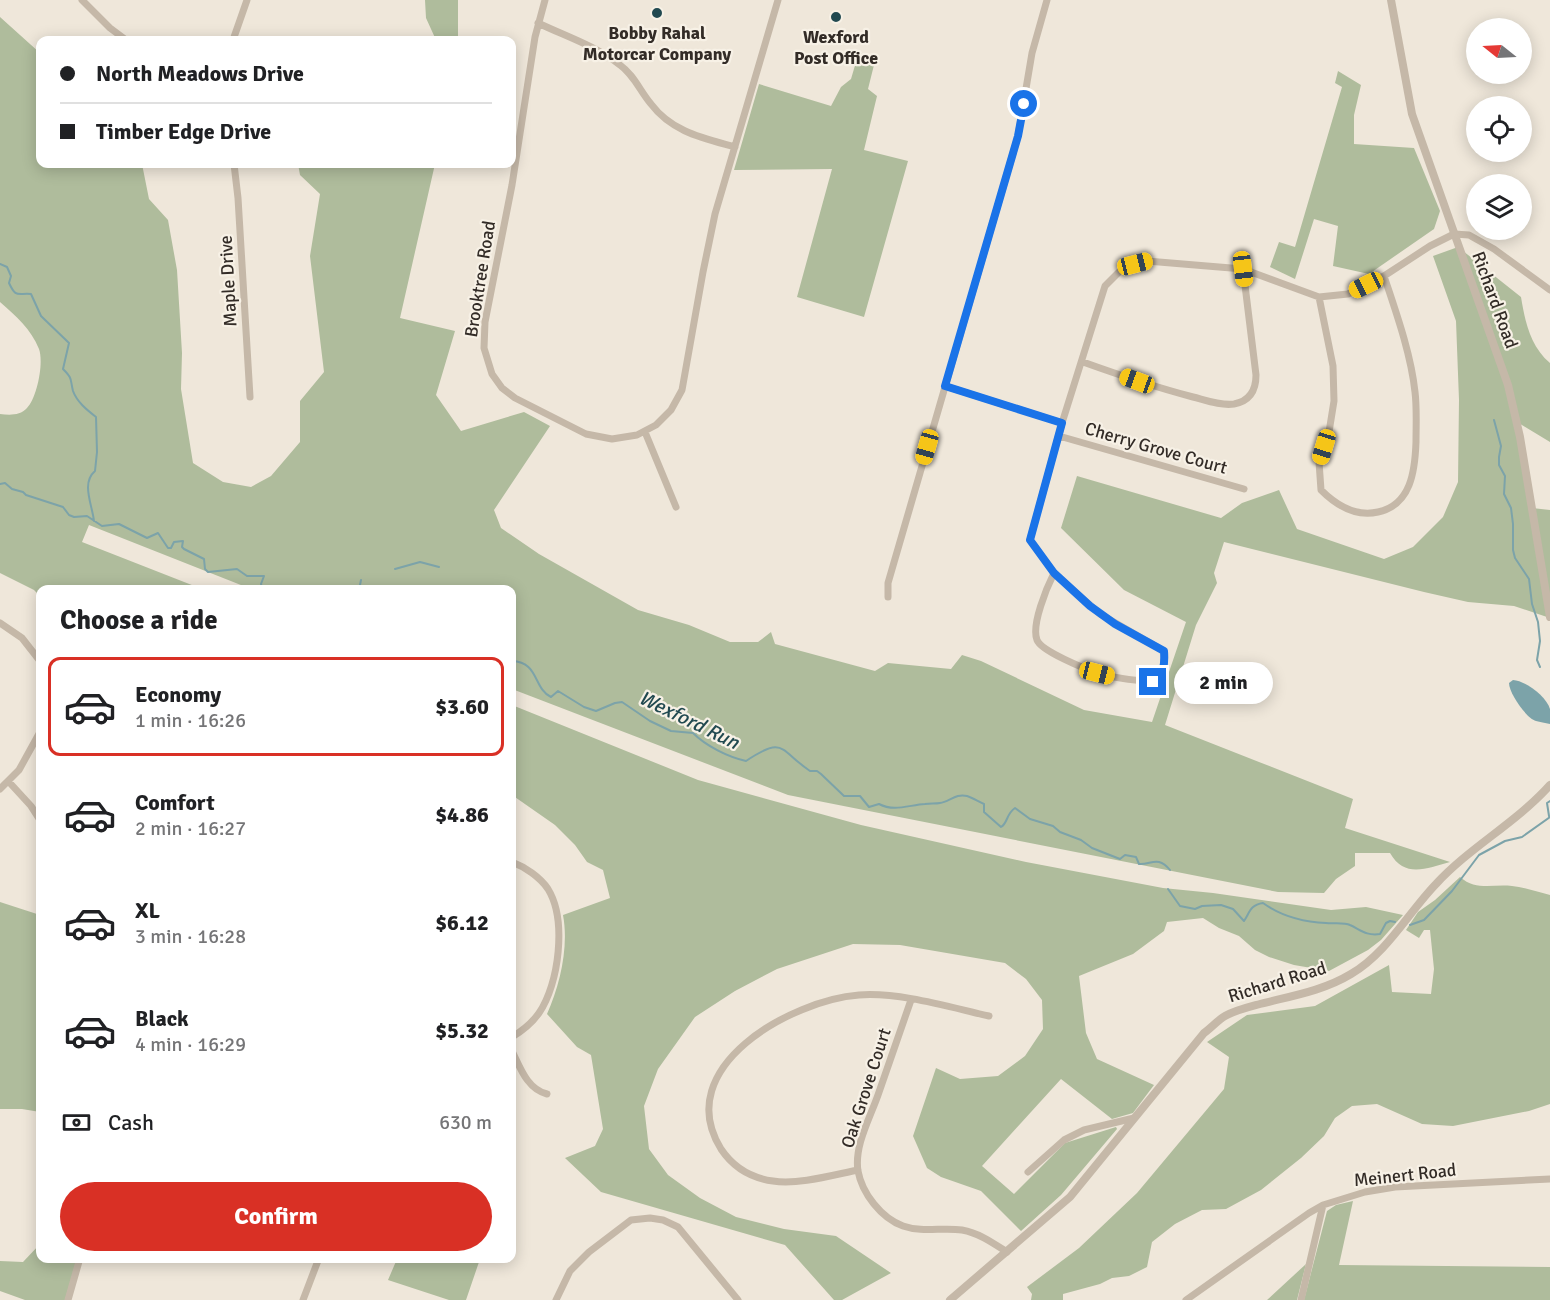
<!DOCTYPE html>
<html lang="en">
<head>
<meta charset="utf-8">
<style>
	:root { --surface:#fff; --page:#f6f6f6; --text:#202124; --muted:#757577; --line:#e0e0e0; --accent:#d93025 }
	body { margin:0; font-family:Signika,sans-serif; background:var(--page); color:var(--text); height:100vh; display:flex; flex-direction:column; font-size:22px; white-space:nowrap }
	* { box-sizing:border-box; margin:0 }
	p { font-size:20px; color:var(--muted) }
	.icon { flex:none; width:33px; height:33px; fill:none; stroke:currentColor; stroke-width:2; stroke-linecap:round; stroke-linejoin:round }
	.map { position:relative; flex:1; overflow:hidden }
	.sheet { position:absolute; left:36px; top:585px; width:480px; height:678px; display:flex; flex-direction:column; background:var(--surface); border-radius:12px; box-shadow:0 3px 15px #0003 }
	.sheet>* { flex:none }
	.banner { position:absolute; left:36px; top:36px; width:480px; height:132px; border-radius:12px; box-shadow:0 3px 15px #0003; display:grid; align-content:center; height:132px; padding:0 24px; background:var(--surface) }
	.needle { width:39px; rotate:288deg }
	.tools { position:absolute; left:1466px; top:18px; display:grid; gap:12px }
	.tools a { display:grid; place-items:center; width:66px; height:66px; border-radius:50%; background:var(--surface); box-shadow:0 3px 15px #0003; font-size:30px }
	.end { position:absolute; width:27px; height:27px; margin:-14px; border:8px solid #1a73e8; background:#fff; box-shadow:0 0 0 3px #fff }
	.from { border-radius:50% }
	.bubble { position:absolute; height:42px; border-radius:21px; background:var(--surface); box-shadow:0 3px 15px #0003; font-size:20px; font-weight:700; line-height:42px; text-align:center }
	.car { position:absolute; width:18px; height:36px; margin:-18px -9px; border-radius:8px; box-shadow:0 0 4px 2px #0007; background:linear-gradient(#f5c518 24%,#345 0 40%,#f5c518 0 76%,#345 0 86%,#f5c518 0) }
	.banner b { display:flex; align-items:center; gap:21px; height:57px; font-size:22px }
	.banner b+b { border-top:2px solid var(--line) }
	.banner i { width:15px; height:15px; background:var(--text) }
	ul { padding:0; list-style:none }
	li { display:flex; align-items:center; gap:18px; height:99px; margin:0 12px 9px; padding:0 12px; border:3px solid transparent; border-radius:12px }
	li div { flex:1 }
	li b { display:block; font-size:22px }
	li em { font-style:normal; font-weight:700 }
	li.on { border-color:var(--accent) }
	li>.icon { width:54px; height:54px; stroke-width:1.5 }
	h2 { padding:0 24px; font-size:27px; line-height:72px }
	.pay { display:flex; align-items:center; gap:15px; height:66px; padding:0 24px; font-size:22px }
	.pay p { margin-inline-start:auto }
	.button { display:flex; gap:12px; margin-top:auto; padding:12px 24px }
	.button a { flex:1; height:69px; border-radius:36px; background:var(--accent); color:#fff; font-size:24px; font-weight:700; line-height:69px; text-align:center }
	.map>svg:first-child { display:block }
	.green { fill:#afbc9c }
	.water { fill:#7ca3a9 }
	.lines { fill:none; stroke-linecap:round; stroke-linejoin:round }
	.stream { stroke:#7ca3a9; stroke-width:2 }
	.minor { stroke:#c5b8a8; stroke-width:7 }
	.tertiary { stroke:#c5b8a8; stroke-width:8 }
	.route { stroke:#1a73e8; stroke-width:8 }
	.poi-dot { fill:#214950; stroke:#f7f1e6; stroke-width:2 }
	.labels { text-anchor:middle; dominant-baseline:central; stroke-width:4.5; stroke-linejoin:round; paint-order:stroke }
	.poi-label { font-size:18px; font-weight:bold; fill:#332c27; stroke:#f7f1e6 }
	.street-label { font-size:18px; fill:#332c27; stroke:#f7f1e6 }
	.water-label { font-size:20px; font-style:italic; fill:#214950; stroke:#f7f1e6 }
</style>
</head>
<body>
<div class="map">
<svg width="1550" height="1300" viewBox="0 0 1550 1300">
	<rect width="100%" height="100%" fill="#efe7da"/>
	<!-- green -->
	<path class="green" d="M425,0h33v40h-22l-10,-22z
		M0,17l40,36v111h102l7,35 19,21 9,50 5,83 -1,36 12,74 30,19 28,5 20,-11 29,-34v-41l24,-29 -14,-116 10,-62 -20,-19 -2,-11h137l-35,154 55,13 -19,64 25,36 63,-19 26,14 -56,84 7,18 38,26 99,56 51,15 41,17h28l13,-10 4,12 100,27 13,-8 63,6 11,-14 19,6 103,49 68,12 34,-100 -62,-32 -63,-62 16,-52 144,42 21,-15 37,-13 18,39 87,30 29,-12 30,-30 15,-35 1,-82 -3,-79 -23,-65 25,-9 63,50c4,24 9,49 29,66v79l-33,-20 15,86 18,2v108l-36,-12 -46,-4 -44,-10 -200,-50 -10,31 3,10 -21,42 -31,100 188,74 -8,29 105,34c-23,6 -45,17 -60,-9h-35v13l-19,13 -12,14 -46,-1 -490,-97 -276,-106v-99l-261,-1 -162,-64 -7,17 120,47 -162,1v6l-6,-6 -34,-17v-159c9,1 20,2 27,-6 10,-10 17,-45 12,-59 -8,-20 -23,-33 -39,-47z
		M859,52l16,9 -7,28 9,7 -13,54 44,11 -44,156 -67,-20 35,-128 -98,1 25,-86 72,22 10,-19 10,-8z
		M1338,71l23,14 -7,30v29l60,4 26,63 -6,18 -65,45 -36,-8 5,-40 -24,-7 -19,60 -25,-12 9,-25 16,5 47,-160 -7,-4z
		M512,705l186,75 163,45 165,37 137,26 50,5 118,17 35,-3 37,8 -22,25 -13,10 -39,21 -35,-6 -25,-8 -14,-7 -16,-14 -20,-8 -16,-10 -36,4 -3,9 -31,23 -54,22 7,57 11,26 57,26 -21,28 -21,6 -51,-40 -79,87 32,28 51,-51 51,-16 1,2 -56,66 -40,36 -40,-40 -40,-14 -14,-9 -14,-32 23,-68 24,11 38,-3 27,-20 18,-27 -1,-29 -16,-21 -21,-16 -105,-18 -47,-1 -76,25 -42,22 -40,26 -37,52 -14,37 5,43 19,26 32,23 36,19 48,12 52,7 55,37 -49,27h-8l-49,-55 -184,-53 -36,-34 30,-12 8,-17 -12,-74 -14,-8 -30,-33c13,-29 22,-67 16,-99l47,-17 -7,-28 -16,-8 -12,-17 -20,-20 -43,-30z
		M1460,877c16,14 32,7 52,9 12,1 26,6 38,9v209l-21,7 -76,15 -31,-2 -45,-20 -25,2 -17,12 -11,18 -23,22 -40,32 -35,19 -24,1 -27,14 -23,18 -5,25 -18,9 -17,2 -12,6 -37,10v6h-32l1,-6 -5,-7 52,-39 58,-55 87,-104 5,-32 -22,-15 40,-27 68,-9 74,-41 3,27 39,2 3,-25 -4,-39h-6l-5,8 -13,-8 12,-18 17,-12z
		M0,902l40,13v197l-18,-3h-22z
		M1353,1201l-14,64 211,2v33h-246l23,-89 9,-6z
		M40,1244v14l37,1 -12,41h-40l-25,-9v-30l23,1z
		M397,1259v-1l83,1 -14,41h-17l-61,-20z
		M1306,1264l-9,36h-30z"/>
	<!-- water -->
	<path class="water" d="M1513,680c13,1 33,16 37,29 0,5 0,11 0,15 -5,-1 -10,-2 -14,-3 -10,-3 -27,-28 -27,-38z"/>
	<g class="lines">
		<!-- stream -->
		<path class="stream" d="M0,264l7,3 4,9 -2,7c7,15 8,10 22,11l10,22 28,27 -6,26c10,10 7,10 10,22 4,11 14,19 23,26l1,35 -2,19c-14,12 -3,33 -1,50
			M1494,420l7,26 -2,11v8l6,11 -1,18 7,14 2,16v26l2,8 14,21 3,25 6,18 2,19 -3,19 3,7
			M0,484l5,-1 7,6 11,3 3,3 37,12 6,8 5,2 13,-1 15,10 17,-2 28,14 11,-5 10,15h3l3,-6 9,-1 -1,6 2,2 20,10 1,10 3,3 29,-3 10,7h17l-3,8 1,3 4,3
			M395,569l25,-7 19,5
			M269,590h5
			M359,590l2,-10
			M512,661c27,1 21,27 39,36l7,-6 26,16 12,4 19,-8 7,-1 28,19 21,10 22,2c13,13 35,24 53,28 39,-26 33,-11 64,10h7l4,3 23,22h16l9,11 10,-3c15,8 30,1 46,0 5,-1 10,0 15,-1 9,-1 16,-10 27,-7 6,2 12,6 17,8v8l17,15c7,-4 5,-13 14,-19l15,11 23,7 7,6 21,8 11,8 28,11 5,-4 11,2 3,7c12,1 19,-9 31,6
			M1549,816l-2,-13 3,-2
			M1168,889l12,17 15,3 7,-3 19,-1 12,4 11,12c6,-9 6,-16 19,-18 18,13 41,19 63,20 7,1 18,-1 24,2 11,5 16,11 30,9l6,-11 4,-2 5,1
			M1410,925l14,-5 28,-29 27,-36 26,-14 17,-4 28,-20"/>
		<!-- minor -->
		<path class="minor" d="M82,0l28,28 16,12
			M545,0l-10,37 -23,148 -27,137 -1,26 8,26 10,14 13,10 71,36 26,5 25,-4 19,-10 15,-15 11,-20 21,-118 12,-58 63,-214
			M538,23c27,13 58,23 82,42 14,10 20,26 31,39 21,28 52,34 84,43
			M233,40l14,-40
			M234,164l4,34 12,199
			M1319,297l14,69 1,35 -5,31 -10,30 2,28c15,15 35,27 57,22 33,-7 37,-41 38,-70 0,-17 1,-34 -1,-50 -4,-38 -19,-80 -31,-116
			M1083,362c36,13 72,25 110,35 12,3 28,9 41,7 16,-3 22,-14 22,-29l-13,-106
			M945,386l117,37
			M645,432l31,75
			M1059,436l185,53
			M1054,573l-24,-33 32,-117 43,-137 19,-19 23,-6 96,8 76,28 29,-3 36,-18 46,-30 24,-12 15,1 25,14 56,41
			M1054,573l46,41 64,37c1,14 0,22 -11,31 -18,-2 -38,-3 -55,-9 -13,-4 -57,-22 -61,-33 -6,-15 10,-53 17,-67z
			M888,597v-14l130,-447 14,-83 15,-53
			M0,623l22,15 18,23
			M9,782l22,24 9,14
			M0,789l19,-19 21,-38
			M512,862c13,5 28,15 36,27 19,31 11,95 -9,124 -7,10 -17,18 -27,24
			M911,1000c-11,32 -22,63 -33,95 -8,23 -24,51 -20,76 4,22 23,47 45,55 20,7 39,1 59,4 17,3 31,13 45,22
			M512,1051c8,16 15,38 35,43
			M858,1170c-25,5 -60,15 -85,11 -22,-3 -40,-14 -52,-32 -51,-82 71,-149 138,-154 41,-3 90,12 130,21
			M1028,1172l36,-32 20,-10 50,-12
			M68,1300l12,-42
			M303,1300l16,-42
			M556,1300l14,-29 19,-19 42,-32 19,-2 13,2 15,7 60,73
			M1186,1300l123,-87 14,-8 42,-13 30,-5 155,-8
			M1301,1300l22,-95"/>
		<!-- tertiary -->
		<path class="tertiary" d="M1391,0l21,114 96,271 12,52 30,180
			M950,1300l120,-103 134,-164c7,-5 14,-13 21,-17 11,-6 24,-9 35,-12 31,-8 63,-13 91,-30 36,-21 57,-61 85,-90 34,-37 80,-61 114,-99"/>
	</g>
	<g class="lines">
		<!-- route -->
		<path class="route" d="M1024,104l-6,32 -73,250 117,37 -32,117 24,33 36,33 25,18 49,27c1,14 0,22 -11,31"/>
	</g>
	<!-- markers -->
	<g class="poi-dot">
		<circle cx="657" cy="13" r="6"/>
		<circle cx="836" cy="17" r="6"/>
	</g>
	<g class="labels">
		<!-- poi labels -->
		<g class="poi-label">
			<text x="657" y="33">Bobby Rahal<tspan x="657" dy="21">Motorcar Company</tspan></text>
			<text x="836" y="37">Wexford<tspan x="836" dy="21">Post Office</tspan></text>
		</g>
		<!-- street labels -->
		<g class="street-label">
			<text transform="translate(480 279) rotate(-81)">Brooktree Road</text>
			<text transform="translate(228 281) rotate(-93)">Maple Drive</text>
			<text transform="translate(1495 300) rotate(70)">Richard Road</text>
			<text transform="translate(1156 448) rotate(16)">Cherry Grove Court</text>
			<text transform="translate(1277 982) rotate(-17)">Richard Road</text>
			<text transform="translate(866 1088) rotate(-72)">Oak Grove Court</text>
			<text transform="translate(1405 1175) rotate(-6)">Meinert Road</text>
		</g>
		<!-- water labels -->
		<g class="water-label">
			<text transform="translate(689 720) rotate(26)">Wexford Run</text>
		</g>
	</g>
</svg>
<div class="tools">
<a><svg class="needle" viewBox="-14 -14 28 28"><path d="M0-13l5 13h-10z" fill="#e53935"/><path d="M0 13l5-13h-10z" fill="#757577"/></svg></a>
<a><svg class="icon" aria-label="locate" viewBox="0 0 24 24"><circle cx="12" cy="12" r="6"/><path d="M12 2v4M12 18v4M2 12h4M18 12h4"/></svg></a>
<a><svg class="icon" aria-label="layers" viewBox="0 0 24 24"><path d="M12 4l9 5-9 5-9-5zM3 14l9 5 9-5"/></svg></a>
</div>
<i class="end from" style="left:1024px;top:104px"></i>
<i class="end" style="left:1153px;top:682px"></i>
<div class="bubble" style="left:1174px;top:662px;width:99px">2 min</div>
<i class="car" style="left:1135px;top:264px;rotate:76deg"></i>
<i class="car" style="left:1243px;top:269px;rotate:173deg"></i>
<i class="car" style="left:1366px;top:285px;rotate:244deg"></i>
<i class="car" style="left:1137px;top:381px;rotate:290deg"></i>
<i class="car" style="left:927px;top:447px;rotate:196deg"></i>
<i class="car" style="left:1324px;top:447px;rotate:197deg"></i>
<i class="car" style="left:1097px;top:673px;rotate:104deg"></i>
<div class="banner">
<b><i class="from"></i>North Meadows Drive</b>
<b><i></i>Timber Edge Drive</b>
</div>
<section class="sheet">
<h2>Choose a ride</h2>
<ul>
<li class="on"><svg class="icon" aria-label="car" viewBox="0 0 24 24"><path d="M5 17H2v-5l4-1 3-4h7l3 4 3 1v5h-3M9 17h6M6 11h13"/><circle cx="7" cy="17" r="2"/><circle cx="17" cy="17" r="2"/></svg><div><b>Economy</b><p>1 min · 16:26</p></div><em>$3.60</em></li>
<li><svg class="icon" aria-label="car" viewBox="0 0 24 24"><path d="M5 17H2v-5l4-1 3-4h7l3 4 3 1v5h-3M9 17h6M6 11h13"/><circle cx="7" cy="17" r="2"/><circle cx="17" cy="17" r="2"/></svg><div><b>Comfort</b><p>2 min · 16:27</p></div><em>$4.86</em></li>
<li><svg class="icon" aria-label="car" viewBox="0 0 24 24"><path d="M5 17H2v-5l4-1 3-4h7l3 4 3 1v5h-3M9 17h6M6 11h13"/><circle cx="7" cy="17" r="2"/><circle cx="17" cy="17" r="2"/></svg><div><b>XL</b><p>3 min · 16:28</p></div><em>$6.12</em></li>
<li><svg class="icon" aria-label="car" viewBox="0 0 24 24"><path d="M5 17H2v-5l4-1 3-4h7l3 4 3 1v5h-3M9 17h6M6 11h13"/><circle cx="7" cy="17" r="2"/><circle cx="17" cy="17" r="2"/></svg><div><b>Black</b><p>4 min · 16:29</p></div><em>$5.32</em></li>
</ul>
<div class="pay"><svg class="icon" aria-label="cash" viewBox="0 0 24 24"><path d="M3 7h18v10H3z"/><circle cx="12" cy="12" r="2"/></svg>Cash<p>630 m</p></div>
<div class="button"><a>Confirm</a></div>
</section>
</div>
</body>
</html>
